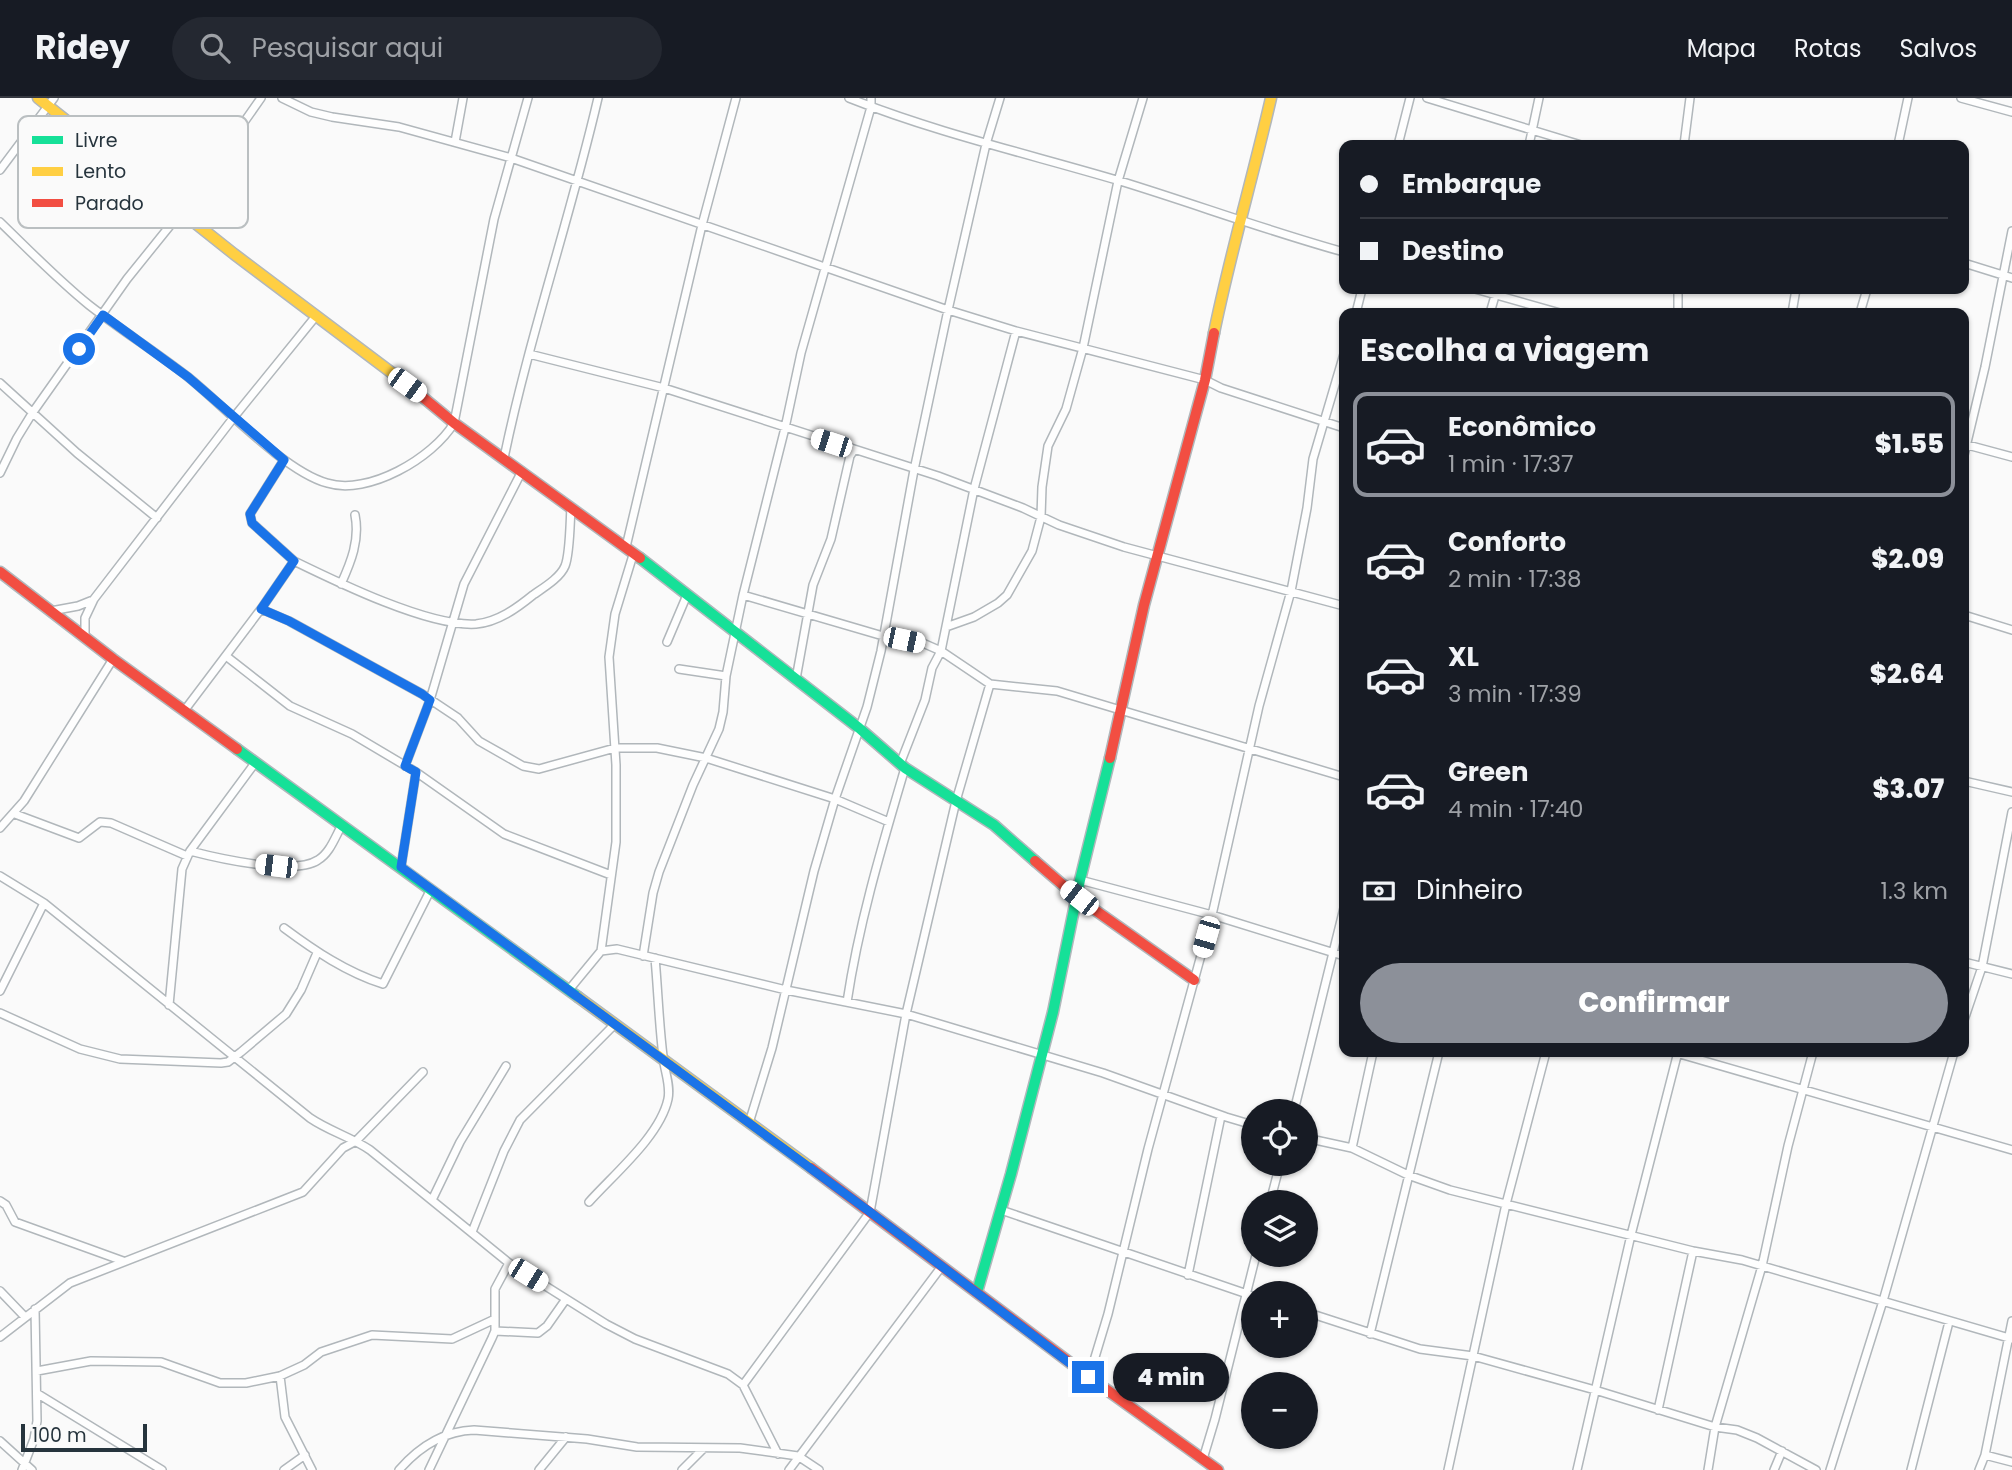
<!DOCTYPE html>
<html lang="pt">
<head>
<meta charset="utf-8">
<style>
	:root { --surface:#171b24; --page:#242831; --text:#f1f3f6; --muted:#9ea1a6; --line:#363941; --accent:#8c9099 }
	body { margin:0; font-family:Poppins,sans-serif; background:var(--page); color:var(--text); height:100vh; display:flex; flex-direction:column; font-size:26px; white-space:nowrap }
	* { box-sizing:border-box; margin:0 }
	p { font-size:23px; color:var(--muted) }
	.icon { flex:none; width:38px; height:38px; fill:none; stroke:currentColor; stroke-width:2; stroke-linecap:round; stroke-linejoin:round }
	.map { position:relative; flex:1; overflow:hidden }
	.panel { position:absolute; left:1339px; top:210px; width:630px; height:749px; display:flex; flex-direction:column; background:var(--surface); border-radius:14px; box-shadow:0 2px 5px #0004 }
	.panel>* { flex:none }
	.banner { position:absolute; left:1339px; top:42px; width:630px; height:154px; border-radius:14px; box-shadow:0 2px 5px #0004; display:grid; align-content:center; height:154px; padding:0 21px; background:var(--surface) }
	.buttons { position:absolute; left:1241px; top:1001px; display:grid; gap:14px }
	.buttons a { display:grid; place-items:center; width:77px; height:77px; border-radius:50%; background:var(--surface); box-shadow:0 2px 5px #0004; font-size:35px }
	.scale { position:absolute; left:21px; bottom:18px; width:126px; box-sizing:border-box; padding-left:7px; border:4px solid #26343d; border-top:0; font-size:19px; line-height:24px; white-space:nowrap; color:#26343d; -webkit-text-stroke:5px #fafafa; paint-order:stroke }
	.end { position:absolute; width:32px; height:32px; margin:-16px; border:9px solid #1a73e8; background:#fff; box-shadow:0 0 0 4px #fff }
	.from { border-radius:50% }
	.bubble { position:absolute; height:49px; border-radius:24px; background:var(--surface); box-shadow:0 2px 5px #0004; font-size:23px; font-weight:800; line-height:49px; text-align:center }
	.car { position:absolute; width:21px; height:42px; margin:-21px -10px; border-radius:9px; box-shadow:0 0 5px 2px #0007; background:linear-gradient(#fff 24%,#345 0 40%,#fff 0 76%,#345 0 86%,#fff 0) }
	.banner b { display:flex; align-items:center; gap:24px; height:66px; font-size:26px }
	.banner b+b { border-top:2px solid var(--line) }
	.banner i { width:18px; height:18px; background:var(--text) }
	ul { padding:0; list-style:none }
	li { display:flex; align-items:center; gap:21px; height:105px; margin:0 14px 10px; padding:0 7px; border:4px solid transparent; border-radius:14px }
	li div { flex:1 }
	li b { display:block; font-size:26px }
	li em { font-style:normal; font-weight:800 }
	li.on { border-color:var(--accent) }
	li>.icon { width:63px; height:63px; stroke-width:1.5 }
	h2 { padding:0 21px; font-size:32px; line-height:84px }
	.pay { display:flex; align-items:center; gap:18px; height:77px; padding:0 21px; font-size:26px }
	.pay p { margin-inline-start:auto }
	.action { display:flex; gap:14px; margin-top:auto; padding:14px 21px }
	.action a { flex:1; height:80px; border-radius:42px; background:var(--accent); color:#fff; font-size:28px; font-weight:800; line-height:80px; text-align:center }
	header { display:flex; align-items:center; gap:42px; box-sizing:border-box; height:98px; padding:0 35px; background:var(--surface); border-bottom:2px solid var(--line) }
	header strong { font-size:33px }
	nav { display:flex; gap:38px; margin-inline-start:auto; font-size:24px }
	.search { width:490px; height:63px; background:var(--page); display:flex; align-items:center; gap:18px; box-sizing:border-box; padding:0 24px; border-radius:38px; color:var(--muted); font-size:26px }
	.map>svg:first-child { display:block }
	.lines { fill:none; stroke-linecap:round; stroke-linejoin:round }
	.street-casing { stroke:#b1b7bb; stroke-width:10 }
	.fast-casing { stroke:#b1b7bb; stroke-width:13 }
	.slow-casing { stroke:#b1b7bb; stroke-width:13 }
	.jam-casing { stroke:#b1b7bb; stroke-width:13 }
	.street { stroke:#fefefe; stroke-width:7 }
	.fast { stroke:#16e098; stroke-width:10 }
	.slow { stroke:#ffcf43; stroke-width:10 }
	.jam { stroke:#f24e42; stroke-width:10 }
	.route { stroke:#1a73e8; stroke-width:9 }
	.key { fill:#fafafa; stroke:#babfc1; stroke-width:2 }
	.key-label { font-size:19px; fill:#26343d }
</style>
</head>
<body>
<header>
<strong>Ridey</strong>
<div class="search"><svg class="icon" aria-label="search" viewBox="0 0 24 24"><circle cx="10" cy="10" r="6"/><path d="M15 15l6 6"/></svg>Pesquisar aqui</div>
<nav><a>Mapa</a><a>Rotas</a><a>Salvos</a></nav>
</header>
<div class="map">
<svg width="2012" height="1372" viewBox="0 0 2012 1372">
	<rect width="100%" height="100%" fill="#fafafa"/>
	<g class="lines">
		<defs>
			<path id="street" d="M282,0l29,14 21,5 67,10 112,31 437,152 68,21 189,49 16,8 123,40
				M849,0c88,35 180,56 271,83 75,23 148,50 224,71
				M1427,0l154,47
				M1961,0l51,14
				M455,44l8,-44
				M1398,47l12,-47
				M1529,47l10,-47
				M1684,47l6,-47
				M1898,47l10,-47
				M0,72l54,-72
				M0,124c29,28 58,58 89,83 32,25 67,47 99,72 36,29 96,94 139,106 41,13 106,-25 127,-60l40,-204 34,-121
				M1964,165l48,15
				M1475,191l85,24
				M1356,215l6,-24
				M1490,215l7,-24
				M1678,215v-24
				M1792,215l4,-24
				M1860,215l7,-24
				M529,256l135,34 274,88 85,32 36,17 65,22 220,59
				M0,285l77,70 80,65
				M1964,346l48,13
				M1964,357l21,-88 27,-136
				M504,360c25,-121 66,-239 94,-360
				M0,375l17,-35 16,-26 94,-133 54,-67 80,-114
				M626,449l76,-322 34,-127
				M294,463c43,21 135,66 182,63 22,-2 41,-16 57,-29 10,-7 27,-17 32,-29 5,-12 5,-44 6,-59
				M341,486c10,-22 19,-44 14,-69
				M743,497l140,41 42,8 16,7 49,33 67,7 287,86
				M261,511l28,12 133,73 36,24 21,23 44,25 16,3 76,-21h42l49,10 129,41 54,23
				M51,513l27,-5 15,-6
				M1964,517l48,15
				M946,529l28,-10 24,-14 9,-8 25,-44 9,-34 1,-30 6,-41 18,-37 17,-61 35,-167 25,-83
				M85,539v-19l9,-19 140,-182 82,-101
				M667,544l20,-47
				M226,558l64,50 62,28 64,38 88,62 107,41
				M679,571l47,7
				M796,581l17,-94 18,-46 19,-83 4,-6
				M184,613l77,-102 33,-48 -42,-38 -2,-9 34,-54
				M900,666l25,-64 7,-32 9,-17 33,-162 42,-158
				M405,668l25,-66 34,-116 58,-113
				M1964,683l48,11
				M15,716l64,24 21,-16 11,1 76,33
				M0,730l24,-27 89,-142
				M190,753c27,7 104,25 128,9 12,-7 17,-23 24,-35
				M401,769l15,-95
				M0,778l44,27 266,215c19,13 41,19 60,32l139,113 97,61 29,15 93,35 15,11 35,69
				M1080,782l132,35 132,41
				M284,830c31,23 62,44 99,56l48,-95
				M601,853l15,-109v-77l-7,-108 6,-43 18,-59
				M643,858l10,-63 6,-21 34,-87 26,-56 4,-17 3,-36 17,-81 42,-167 16,-75 70,-246v-9
				M1964,864l48,12
				M0,893l44,-88
				M568,893l33,-40 16,-2 169,41 120,24 197,59 123,44 27,8
				M847,904c12,-80 35,-156 58,-234
				M169,907l13,-136 8,-18 65,-88
				M0,915l80,36 40,10 101,4 7,-1 13,-10 45,-38 15,-24 16,-37
				M1964,922l18,-53 30,-155
				M1673,954l339,98
				M1294,1013l50,-203
				M749,1025l23,-75 42,-177 21,-72 32,-92 14,-56 33,-181 34,-160 38,-166 14,-46
				M1306,1040l46,10 56,27 42,15 243,61 49,9 270,79
				M1352,1050l21,-96
				M432,1102l28,-58 46,-76
				M0,1103l6,4 9,17 108,39
				M589,1104c25,-28 71,-66 79,-103 3,-14 -4,-29 -5,-43 -4,-32 -5,-65 -8,-98
				M1270,1104l10,-38
				M1001,1112l252,86
				M472,1134l32,-81 16,-31 95,-96
				M1188,1177l33,-159
				M0,1193l25,26
				M1306,1214l114,37 53,7 122,34 120,37 22,3 20,8 59,32
				M495,1233l43,2 9,-7 19,-27
				M1370,1236l69,-282
				M0,1239l70,-54 233,-91 40,-44 13,-7 67,-69
				M37,1273l54,-10 70,1 59,21h26l34,-7 24,-11 17,-13 51,-17 80,4 43,-20
				M280,1278l5,41 27,53
				M1089,1279l19,-63 40,-165 64,-234 47,-209 32,-115 16,-83 6,-49 31,-105
				M743,1287l127,-173 36,-198 50,-213 34,-117
				M38,1296l124,76
				M1658,1312l35,-159
				M0,1343l32,29
				M1985,1357l27,7
				M1203,1361l12,-40 41,-164
				M22,1372l12,-31 3,-18 -2,-112
				M284,1372l21,-15
				M399,1372c20,-23 44,-39 75,-40l113,9 50,8 103,1 58,8 21,14
				M429,1372l63,-132 3,-7v-42l14,-26
				M539,1372l27,-33
				M682,1372l22,-22
				M789,1372l153,-204
				M1448,1372l58,-266 40,-152
				M1577,1372l54,-235 47,-183
				M1708,1372l7,-43 47,-161 26,-120 25,-94
				M1774,1372l8,-19
				M1830,1372l53,-169 71,-249
				M1911,1372l38,-148
				M1979,1372l6,-15 27,-134"/>
			<path id="fast" d="M640,460l219,170 46,40 89,57 41,36
				M237,651l341,248
				M977,1194l34,-118 42,-162 27,-132 30,-122"/>
			<path id="slow" d="M38,0l196,156 174,131
				M1214,235c16,-79 39,-156 57,-235
				M578,899l233,171"/>
			<path id="jam" d="M408,287l46,38 186,135
				M0,474l113,87 124,90
				M1110,660l34,-153 61,-225 9,-47
				M1035,763l43,37 116,82
				M811,1070l278,209 129,93"/>
		</defs>
		<!-- street casing -->
		<use href="#street" class="street-casing"/>
		<!-- fast casing -->
		<use href="#fast" class="fast-casing"/>
		<!-- slow casing -->
		<use href="#slow" class="slow-casing"/>
		<!-- jam casing -->
		<use href="#jam" class="jam-casing"/>
		<!-- street -->
		<use href="#street" class="street"/>
		<!-- fast -->
		<use href="#fast" class="fast"/>
		<!-- slow -->
		<use href="#slow" class="slow"/>
		<!-- jam -->
		<use href="#jam" class="jam"/>
	</g>
	<g class="lines">
		<!-- route -->
		<path class="route" d="M79,251l24,-34 85,62 96,83 -34,54 2,9 42,38 -33,48 28,12 133,73 8,6 -25,66 11,6 -15,95 469,345 218,165"/>
	</g>
	<!-- legend -->
	<rect x="18" y="18" width="230" height="112" rx="10" class="key"/>
	<rect x="32" y="38" width="31" height="8" fill="#16e098"/>
	<rect x="32" y="69" width="31" height="9" fill="#ffcf43"/>
	<rect x="32" y="101" width="31" height="8" fill="#f24e42"/>
	<g class="key-label">
		<text x="75" y="49">Livre</text>
		<text x="75" y="80">Lento</text>
		<text x="75" y="112">Parado</text>
	</g>
</svg>
<div class="buttons">
<a><svg class="icon" aria-label="locate" viewBox="0 0 24 24"><circle cx="12" cy="12" r="6"/><path d="M12 2v4M12 18v4M2 12h4M18 12h4"/></svg></a>
<a><svg class="icon" aria-label="layers" viewBox="0 0 24 24"><path d="M12 4l9 5-9 5-9-5zM3 14l9 5 9-5"/></svg></a>
<a>+</a>
<a>−</a>
</div>
<div class="scale">100 m</div>
<i class="end from" style="left:79px;top:251px"></i>
<i class="end" style="left:1088px;top:1279px"></i>
<div class="bubble" style="left:1113px;top:1255px;width:116px">4 min</div>
<i class="car" style="left:407px;top:287px;rotate:126deg"></i>
<i class="car" style="left:831px;top:345px;rotate:288deg"></i>
<i class="car" style="left:904px;top:542px;rotate:102deg"></i>
<i class="car" style="left:276px;top:768px;rotate:277deg"></i>
<i class="car" style="left:1079px;top:800px;rotate:308deg"></i>
<i class="car" style="left:1206px;top:839px;rotate:196deg"></i>
<i class="car" style="left:528px;top:1177px;rotate:122deg"></i>
<div class="banner">
<b><i class="from"></i>Embarque</b>
<b><i></i>Destino</b>
</div>
<section class="panel">
<h2>Escolha a viagem</h2>
<ul>
<li class="on"><svg class="icon" aria-label="car" viewBox="0 0 24 24"><path d="M5 17H2v-5l4-1 3-4h7l3 4 3 1v5h-3M9 17h6M6 11h13"/><circle cx="7" cy="17" r="2"/><circle cx="17" cy="17" r="2"/></svg><div><b>Econômico</b><p>1 min · 17:37</p></div><em>$1.55</em></li>
<li><svg class="icon" aria-label="car" viewBox="0 0 24 24"><path d="M5 17H2v-5l4-1 3-4h7l3 4 3 1v5h-3M9 17h6M6 11h13"/><circle cx="7" cy="17" r="2"/><circle cx="17" cy="17" r="2"/></svg><div><b>Conforto</b><p>2 min · 17:38</p></div><em>$2.09</em></li>
<li><svg class="icon" aria-label="car" viewBox="0 0 24 24"><path d="M5 17H2v-5l4-1 3-4h7l3 4 3 1v5h-3M9 17h6M6 11h13"/><circle cx="7" cy="17" r="2"/><circle cx="17" cy="17" r="2"/></svg><div><b>XL</b><p>3 min · 17:39</p></div><em>$2.64</em></li>
<li><svg class="icon" aria-label="car" viewBox="0 0 24 24"><path d="M5 17H2v-5l4-1 3-4h7l3 4 3 1v5h-3M9 17h6M6 11h13"/><circle cx="7" cy="17" r="2"/><circle cx="17" cy="17" r="2"/></svg><div><b>Green</b><p>4 min · 17:40</p></div><em>$3.07</em></li>
</ul>
<div class="pay"><svg class="icon" aria-label="cash" viewBox="0 0 24 24"><path d="M3 7h18v10H3z"/><circle cx="12" cy="12" r="2"/></svg>Dinheiro<p>1.3 km</p></div>
<div class="action"><a>Confirmar</a></div>
</section>
</div>
</body>
</html>
